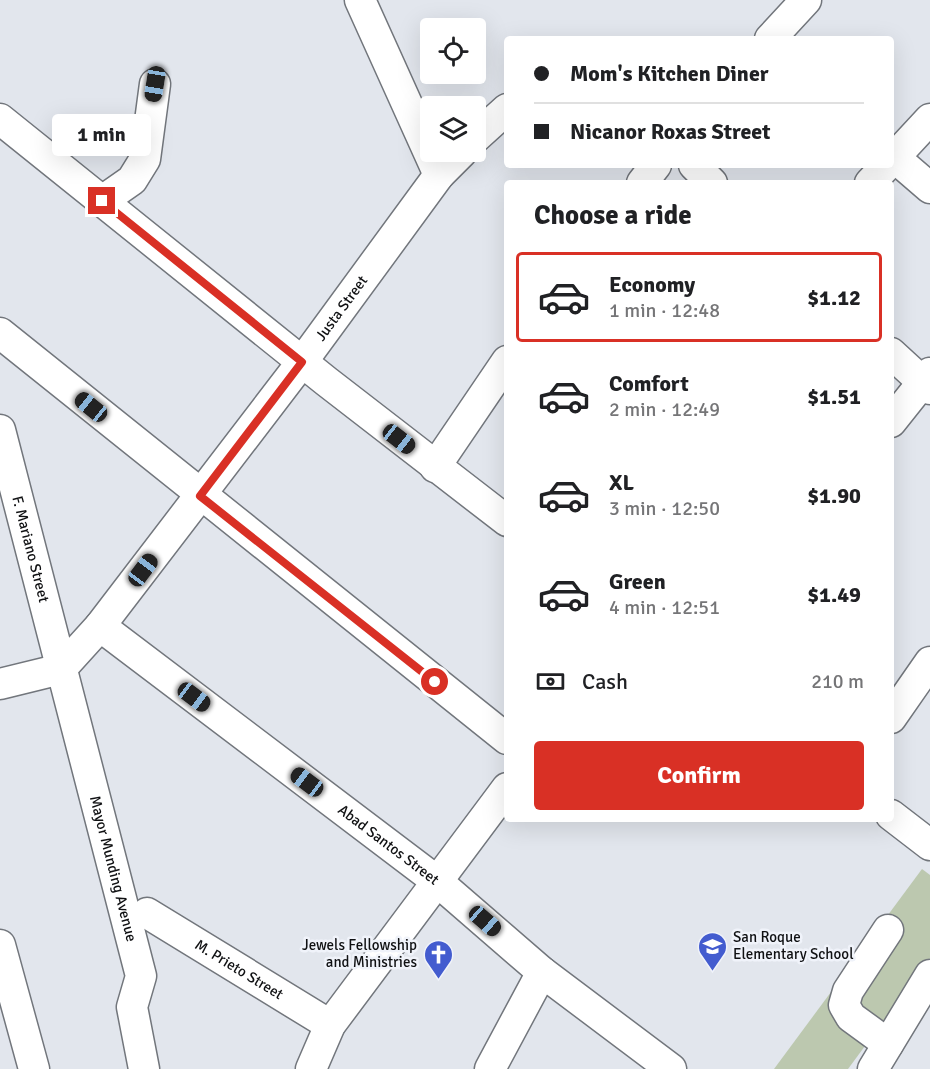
<!DOCTYPE html>
<html lang="en">
<head>
<meta charset="utf-8">
<style>
	:root { --surface:#fff; --page:#f2f2f2; --text:#202124; --muted:#757577; --line:#e0e0e0; --accent:#d93025 }
	body { margin:0; font-family:Signika,sans-serif; background:var(--page); color:var(--text); height:100vh; display:flex; flex-direction:column; font-size:22px; white-space:nowrap }
	* { box-sizing:border-box; margin:0 }
	p { font-size:20px; color:var(--muted) }
	.icon { flex:none; width:33px; height:33px; fill:none; stroke:currentColor; stroke-width:2; stroke-linecap:round; stroke-linejoin:round }
	.map { position:relative; flex:1; overflow:hidden }
	.drawer { position:absolute; left:504px; top:180px; width:390px; height:642px; display:flex; flex-direction:column; background:var(--surface); border-radius:6px; box-shadow:0 6px 24px #0002 }
	.drawer>* { flex:none }
	.top-card { position:absolute; left:504px; top:36px; width:390px; height:132px; border-radius:6px; box-shadow:0 6px 24px #0002; display:grid; align-content:center; height:132px; padding:0 30px; background:var(--surface) }
	.tools { position:absolute; left:420px; top:18px; display:grid; gap:12px }
	.tools a { display:grid; place-items:center; width:66px; height:66px; border-radius:6px; background:var(--surface); box-shadow:0 6px 24px #0002; font-size:30px }
	.end { position:absolute; width:27px; height:27px; margin:-14px; border:8px solid #d93025; background:#fff; box-shadow:0 0 0 3px #fff }
	.from { border-radius:50% }
	.bubble { position:absolute; height:42px; border-radius:6px; background:var(--surface); box-shadow:0 6px 24px #0002; font-size:20px; font-weight:700; line-height:42px; text-align:center }
	.car { position:absolute; width:18px; height:36px; margin:-18px -9px; border-radius:8px; box-shadow:0 0 4px 2px #0007; background:linear-gradient(#222 24%,#8ab4d8 0 40%,#222 0 76%,#8ab4d8 0 86%,#222 0) }
	.top-card b { display:flex; align-items:center; gap:21px; height:57px; font-size:22px }
	.top-card b+b { border-top:2px solid var(--line) }
	.top-card i { width:15px; height:15px; background:var(--text) }
	ul { padding:0; list-style:none }
	li { display:flex; align-items:center; gap:18px; height:90px; margin:0 12px 9px; padding:0 18px; border:3px solid transparent; border-radius:6px }
	li div { flex:1 }
	li b { display:block; font-size:22px }
	li em { font-style:normal; font-weight:700 }
	li.on { border-color:var(--accent) }
	li>.icon { width:54px; height:54px; stroke-width:1.5 }
	h2 { padding:0 30px; font-size:27px; line-height:72px }
	.pay { display:flex; align-items:center; gap:15px; height:66px; padding:0 30px; font-size:22px }
	.pay p { margin-inline-start:auto }
	.cta { display:flex; gap:12px; margin-top:auto; padding:12px 30px }
	.cta a { flex:1; height:69px; border-radius:6px; background:var(--accent); color:#fff; font-size:24px; font-weight:700; line-height:69px; text-align:center }
	.map>svg:first-child { display:block }
	.green { fill:#bcc8af }
	.lines { fill:none; stroke-linecap:round; stroke-linejoin:round }
	.minor-casing { stroke:#72767c; stroke-width:33 }
	.minor { stroke:#fff; stroke-width:30 }
	.route { stroke:#d93025; stroke-width:8 }
	.labels { text-anchor:middle; dominant-baseline:central; stroke-width:5; stroke-linejoin:round; paint-order:stroke }
	.street-label { font-size:15px; fill:#101113; stroke:#f0f3fa }
	.poi-label { font-size:15px; fill:#101113; stroke:#f0f3fa; text-anchor:start }
</style>
</head>
<body>
<div class="map">
<svg width="930" height="1069" viewBox="0 0 930 1069">
	<rect width="100%" height="100%" fill="#e2e6ed"/>
	<!-- green -->
	<path class="green" d="M922,869l8,6v83l-82,111h-74z"/>
	<g class="lines">
		<defs>
			<g id="minor">
				<path d="M360,0l79,175"/>
				<path d="M770,39l36,-39"/>
				<path d="M0,119l326,262 181,140"/>
				<path d="M476,137l31,-28"/>
				<path d="M894,157l36,31"/>
				<path d="M891,161l39,-42"/>
				<path d="M694,165l18,18"/>
				<path d="M642,183l14,-18"/>
				<path d="M870,183l17,-18"/>
				<path d="M102,201l30,-21 13,-21 10,-75"/>
				<path d="M0,333l507,406"/>
				<path d="M891,353l39,36"/>
				<path d="M891,422l39,-49"/>
				<path id="s1" d="M0,430l141,546 -9,31 12,62"/>
				<path d="M435,467l72,-106"/>
				<path id="s2" d="M100,626l338,256 104,90 129,97"/>
				<path id="s3" d="M0,684l61,-15 39,-43 202,-264 137,-187 23,-23"/>
				<path d="M891,718l39,-56"/>
				<path d="M891,815l39,30"/>
				<path id="s4" d="M147,913l183,112"/>
				<path d="M888,930l-40,61 -4,14 7,12 37,27"/>
				<path d="M0,945l34,124"/>
				<path d="M311,1069l19,-44 177,-237"/>
				<path d="M490,1069l52,-97"/>
				<path d="M873,1069l57,-94"/>
			</g>
		</defs>
		<!-- minor casing -->
		<use href="#minor" class="minor-casing"/>
		<!-- minor -->
		<use href="#minor" class="minor"/>
	</g>
	<g class="lines">
		<!-- route -->
		<path class="route" d="M102,201l200,161 -102,134 235,186"/>
	</g>
	<!-- icons -->
	<defs>
		<symbol id="school-pin" viewBox="-11 -11 22 30"><path d="M0 17L-7.5 6A9.5 9.5 0 1 1 7.5 6Z" fill="#435ccf" stroke="#f0f3fa"/><path d="M0-5L7-2L0 1L-7-2ZM-4 1L0 2.5L4 1V4Q0 6-4 4Z" fill="#fff"/></symbol>
		<symbol id="church-pin" viewBox="-11 -11 22 30"><path d="M0 17L-7.5 6A9.5 9.5 0 1 1 7.5 6Z" fill="#435ccf" stroke="#f0f3fa"/><path d="M-1.2-6h2.4v3.5h3.3v2.4h-3.3V6h-2.4V-.1h-3.3v-2.4h3.3Z" fill="#fff"/></symbol>
	</defs>
	<g fill-rule="evenodd">
		<use href="#school-pin" x="696" y="930" width="33" height="45"/>
		<use href="#church-pin" x="422" y="938" width="33" height="45"/>
	</g>
	<g class="labels">
		<!-- street labels -->
		<g class="street-label">
			<text stroke="none"><textPath href="#s3" startOffset="520">Justa Street</textPath></text>
			<text stroke="none"><textPath href="#s1" startOffset="123">F. Mariano Street</textPath></text>
			<text stroke="none"><textPath href="#s2" startOffset="362">Abad Santos Street</textPath></text>
			<text stroke="none"><textPath href="#s1" startOffset="453">Mayor Munding Avenue</textPath></text>
			<text stroke="none"><textPath href="#s4" startOffset="108">M. Prieto Street</textPath></text>
		</g>
		<!-- poi labels -->
		<g class="poi-label">
			<text x="733" y="937">San Roque<tspan x="733" dy="17">Elementary School</tspan></text>
			<text x="417" y="945" text-anchor="end">Jewels Fellowship<tspan x="417" dy="17">and Ministries</tspan></text>
		</g>
	</g>
</svg>
<div class="tools">
<a><svg class="icon" aria-label="locate" viewBox="0 0 24 24"><circle cx="12" cy="12" r="6"/><path d="M12 2v4M12 18v4M2 12h4M18 12h4"/></svg></a>
<a><svg class="icon" aria-label="layers" viewBox="0 0 24 24"><path d="M12 4l9 5-9 5-9-5zM3 14l9 5 9-5"/></svg></a>
</div>
<i class="end from" style="left:435px;top:682px"></i>
<i class="end" style="left:102px;top:201px"></i>
<div class="bubble" style="left:52px;top:114px;width:99px">1 min</div>
<i class="car" style="left:155px;top:84px;rotate:189deg"></i>
<i class="car" style="left:91px;top:407px;rotate:309deg"></i>
<i class="car" style="left:399px;top:439px;rotate:128deg"></i>
<i class="car" style="left:143px;top:570px;rotate:37deg"></i>
<i class="car" style="left:194px;top:697px;rotate:127deg"></i>
<i class="car" style="left:307px;top:782px;rotate:307deg"></i>
<i class="car" style="left:485px;top:921px;rotate:131deg"></i>
<div class="top-card">
<b><i class="from"></i>Mom's Kitchen Diner</b>
<b><i></i>Nicanor Roxas Street</b>
</div>
<section class="drawer">
<h2>Choose a ride</h2>
<ul>
<li class="on"><svg class="icon" aria-label="car" viewBox="0 0 24 24"><path d="M5 17H2v-5l4-1 3-4h7l3 4 3 1v5h-3M9 17h6M6 11h13"/><circle cx="7" cy="17" r="2"/><circle cx="17" cy="17" r="2"/></svg><div><b>Economy</b><p>1 min · 12:48</p></div><em>$1.12</em></li>
<li><svg class="icon" aria-label="car" viewBox="0 0 24 24"><path d="M5 17H2v-5l4-1 3-4h7l3 4 3 1v5h-3M9 17h6M6 11h13"/><circle cx="7" cy="17" r="2"/><circle cx="17" cy="17" r="2"/></svg><div><b>Comfort</b><p>2 min · 12:49</p></div><em>$1.51</em></li>
<li><svg class="icon" aria-label="car" viewBox="0 0 24 24"><path d="M5 17H2v-5l4-1 3-4h7l3 4 3 1v5h-3M9 17h6M6 11h13"/><circle cx="7" cy="17" r="2"/><circle cx="17" cy="17" r="2"/></svg><div><b>XL</b><p>3 min · 12:50</p></div><em>$1.90</em></li>
<li><svg class="icon" aria-label="car" viewBox="0 0 24 24"><path d="M5 17H2v-5l4-1 3-4h7l3 4 3 1v5h-3M9 17h6M6 11h13"/><circle cx="7" cy="17" r="2"/><circle cx="17" cy="17" r="2"/></svg><div><b>Green</b><p>4 min · 12:51</p></div><em>$1.49</em></li>
</ul>
<div class="pay"><svg class="icon" aria-label="cash" viewBox="0 0 24 24"><path d="M3 7h18v10H3z"/><circle cx="12" cy="12" r="2"/></svg>Cash<p>210 m</p></div>
<div class="cta"><a>Confirm</a></div>
</section>
</div>
</body>
</html>
